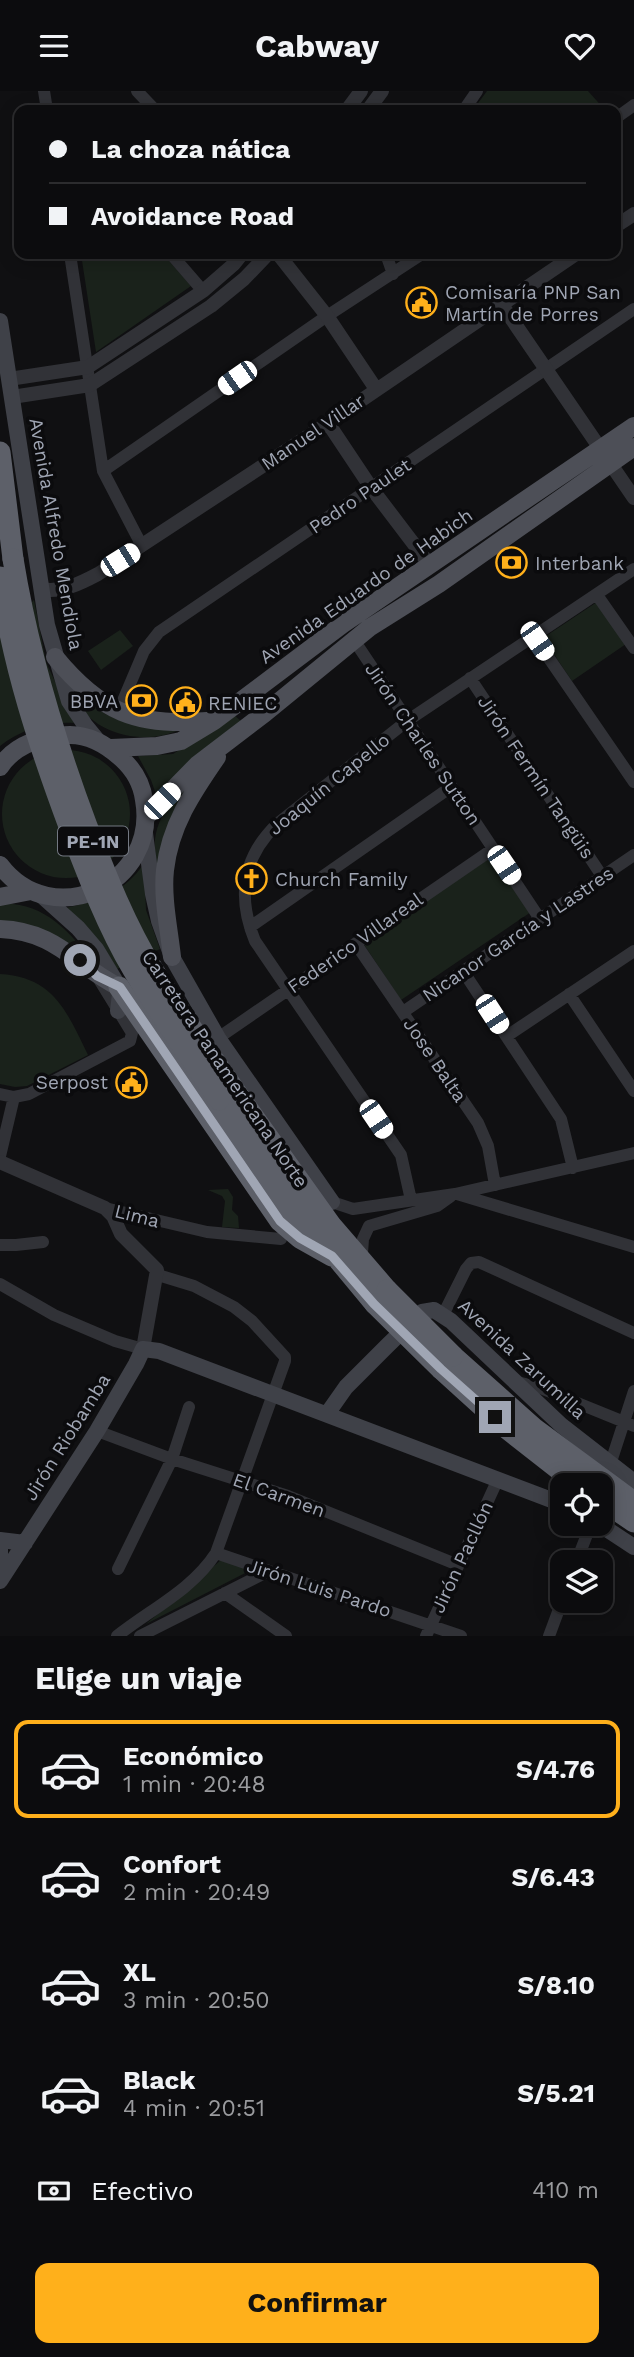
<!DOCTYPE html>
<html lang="es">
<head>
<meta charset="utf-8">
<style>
	:root { --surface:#0c0c0e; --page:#1a1a1c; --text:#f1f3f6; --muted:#9a9b9e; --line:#2c2c2e; --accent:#ffb01b }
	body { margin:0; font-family:"Work Sans",sans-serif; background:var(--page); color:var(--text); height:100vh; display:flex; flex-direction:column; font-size:26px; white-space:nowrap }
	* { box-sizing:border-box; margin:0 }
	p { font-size:23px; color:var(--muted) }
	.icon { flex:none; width:38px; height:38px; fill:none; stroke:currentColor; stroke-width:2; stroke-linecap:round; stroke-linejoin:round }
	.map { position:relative; height:1545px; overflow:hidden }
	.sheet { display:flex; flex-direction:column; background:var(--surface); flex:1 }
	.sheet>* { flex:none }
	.top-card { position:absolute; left:14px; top:14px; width:607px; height:154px; border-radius:14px; box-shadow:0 4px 18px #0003,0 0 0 2px var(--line); display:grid; align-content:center; height:154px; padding:0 35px; background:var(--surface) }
	.fabs { position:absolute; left:550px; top:1382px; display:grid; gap:14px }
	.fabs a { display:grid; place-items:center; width:63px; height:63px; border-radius:14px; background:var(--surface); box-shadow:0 4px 18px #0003,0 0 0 2px var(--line); font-size:35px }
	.end { position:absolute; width:32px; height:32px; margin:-16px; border:9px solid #a0a6b4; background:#111; box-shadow:0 0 0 4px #111 }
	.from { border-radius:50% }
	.car { position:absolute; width:21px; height:42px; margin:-21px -10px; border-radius:9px; box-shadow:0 0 5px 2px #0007; background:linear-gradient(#fff 24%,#345 0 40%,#fff 0 76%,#345 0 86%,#fff 0) }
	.top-card b { display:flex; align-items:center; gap:24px; height:66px; font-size:26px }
	.top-card b+b { border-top:2px solid var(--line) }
	.top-card i { width:18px; height:18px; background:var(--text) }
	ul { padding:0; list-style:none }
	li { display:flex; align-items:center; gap:21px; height:98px; margin:0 14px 10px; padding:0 21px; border:4px solid transparent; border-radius:14px }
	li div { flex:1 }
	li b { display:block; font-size:26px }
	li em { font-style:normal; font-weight:700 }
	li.on { border-color:var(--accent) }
	li>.icon { width:63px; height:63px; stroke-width:1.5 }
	h2 { padding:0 35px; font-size:32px; line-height:84px }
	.pay { display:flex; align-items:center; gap:18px; height:77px; padding:0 35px; font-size:26px }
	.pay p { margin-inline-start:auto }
	.primary-button { display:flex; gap:14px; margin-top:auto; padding:14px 35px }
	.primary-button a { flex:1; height:80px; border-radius:14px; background:var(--accent); color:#111; font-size:28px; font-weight:700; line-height:80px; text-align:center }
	header { display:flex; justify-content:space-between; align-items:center; height:91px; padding:0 35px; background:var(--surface); font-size:32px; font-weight:700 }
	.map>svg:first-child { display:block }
	.green { fill:#1a221b }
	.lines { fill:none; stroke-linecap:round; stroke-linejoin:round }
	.minor { stroke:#313237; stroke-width:12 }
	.tertiary { stroke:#313237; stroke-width:14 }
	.secondary { stroke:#3f4148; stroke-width:16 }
	.primary { stroke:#4d4f57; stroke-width:18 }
	.motorway { stroke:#5d6069; stroke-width:21 }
	.motorway-bridge { stroke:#5d6069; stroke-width:21 }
	.route { stroke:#a0a6b4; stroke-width:9 }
	.labels { text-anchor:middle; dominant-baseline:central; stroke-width:7; stroke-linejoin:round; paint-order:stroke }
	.shield { fill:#0b0b0d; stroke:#737882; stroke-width:2 }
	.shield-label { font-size:18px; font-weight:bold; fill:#a0a6b4 }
	.poi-label { font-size:19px; fill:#a0a6b4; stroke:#0b0b0d; text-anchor:start }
	.street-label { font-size:19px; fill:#a0a6b4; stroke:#0b0b0d }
</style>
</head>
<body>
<header><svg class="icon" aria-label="menu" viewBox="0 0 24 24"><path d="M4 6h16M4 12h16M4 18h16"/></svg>Cabway<svg class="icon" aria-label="heart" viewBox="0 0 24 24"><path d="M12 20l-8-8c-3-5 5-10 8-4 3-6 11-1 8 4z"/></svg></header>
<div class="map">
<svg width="634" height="1545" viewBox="0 0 634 1545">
	<rect width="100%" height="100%" fill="#101012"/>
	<!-- green -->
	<path class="green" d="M487,0h101l17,19h-132z
		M81,163h82l28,32 -95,66z
		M34,509l12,62 28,61c-26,-2 -54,7 -74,23v-138l29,-3z
		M597,511l29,42 -54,37 -29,-43z
		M120,539l13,16 -32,24 -13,-19z
		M66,593c42,38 59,42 115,45 -34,17 -83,7 -104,-26 -4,-6 -7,-13 -11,-19z
		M234,624l7,6 -84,76 -6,-17 -13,-24 35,-2z
		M2 723a64 64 0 1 1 128 0a64 64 0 1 1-128 0Z
		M207,678l-47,114c-2,-11 -5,-22 -5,-33 -3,-35 27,-62 52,-81z
		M493,765l38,56 -130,88 -38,-57z
		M144,772l2,47 14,39 -43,20 -18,-28 -34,-33c31,-6 62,-17 79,-45z
		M0,813c41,-3 70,26 92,58l-92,-39z
		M0,883c54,3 67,38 88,81l-61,31 -12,1 -15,-3z
		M228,1098l5,8 -1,13 6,6 1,12 -17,-1 3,-26 -3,-5 -14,-6z
		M221,1469l30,10 -105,54z"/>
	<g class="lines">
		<!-- minor -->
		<path class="minor" d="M44,0l3,19
			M137,0l18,19
			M464,19l13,-19
			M616,27l18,-13
			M70,163l33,217 39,75
			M171,163l32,37
			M386,163l7,20
			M103,380l224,-155 95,-62
			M597,504l37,53
			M533,544l101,147
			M354,549l186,279
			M470,587l132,198
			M119,619l25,-59 15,-19 475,-323
			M250,836l201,-140
			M356,853l122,179 10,23 7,39
			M463,880l98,148 12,49
			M569,903l65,97
			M403,921l231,-157
			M507,945l127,-85
			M218,947l275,-189
			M0,1003l14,3 15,-3 101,-53 2,-8 -35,-57
			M0,1065l14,-59
			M457,1103l177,53
			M411,1109l-10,-45 -146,-214c-18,-44 -13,-83 22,-117l130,-103 227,-152
			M332,1111l21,7 102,-15 179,-41
			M105,1117l102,24 74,7
			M0,1154h16l27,-3
			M362,1162l1,-14 6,-13 68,-20 14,-10
			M0,1193l54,31 61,26 28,8
			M443,1224l23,-46 5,-6 8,-1 155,71
			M517,1291l21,5 96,39
			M97,1340l75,28 116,37 170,69
			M610,1374l24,-74
			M216,1462l245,83
			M576,1472l15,-39
			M118,1478l54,-110 17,-52
			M225,1502l61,43
			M117,1545c34,-27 75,-46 99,-83l69,-192v-4l-33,-36 -18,-14 -40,-21 -36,-11
			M140,1545l127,-64
			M426,1545l72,-157
			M549,1545l13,-35"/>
		<!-- tertiary -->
		<path class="tertiary" d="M347,19l14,-19
			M368,19l14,-19
			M616,135l18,-12
			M278,163l49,62 49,73
			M502,214l132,193
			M9,288l79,-12 115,-76 31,-27 8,-10
			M12,306l78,-12 121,-79 33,-27 24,-25
			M328,332l44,66 57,75
			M41,498c21,4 40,-6 57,-15l230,-151 248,-169
			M0,1071l105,46 8,8 8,18 36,36 -14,79"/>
		<!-- secondary -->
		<path class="secondary" d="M0,230l47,304 22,76 16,24 14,17
			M145,742l8,61 6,27 13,36 46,81 114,164
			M40,803l38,34 18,21 23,38
			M118,920l3,-26
			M327,1323l19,-27 42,-42 34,-33 12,-2 17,11 110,104 73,57
			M599,1433l35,23
			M0,1449l25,3
			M0,1452v16
			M0,1490l97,-150 39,-67 7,-15 16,2 403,153"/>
		<!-- primary -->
		<path class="primary" d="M55,566c45,55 82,70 152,64
			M111,657l46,-2 24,-5 33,-20 129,-97 291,-198
			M0,676c15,-23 44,-32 70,-32 20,0 38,11 52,24 12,11 20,26 22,41 15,84 -92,134 -144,65
			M147,725l50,-51 68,-52 104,-85 70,-44 195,-137
			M0,806l31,-6
			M0,838c56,2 75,36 119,58
			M172,866c-3,-28 -10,-59 -7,-87 5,-44 27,-77 52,-113"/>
		<!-- motorway -->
		<path class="motorway" d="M0,361l13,107
			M119,896l161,234 20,17 32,18
			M238,1004l93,130 56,65
			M219,1009l83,116 73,88
			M453,1265l82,73 99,73
			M441,1278l65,59 74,58
			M600,1408l34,23"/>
		<!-- motorway-bridge -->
		<path class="motorway-bridge" d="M13,468c15,92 41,179 74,267 19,49 39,100 67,145 26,42 56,83 84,124
			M0,486c12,87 39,169 70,252 18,47 37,97 63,141 26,44 57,87 86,130
			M387,1199l66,66
			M375,1213l66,65"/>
	</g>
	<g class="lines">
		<!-- route -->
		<path class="route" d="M80,869l17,16 23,11 160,234 20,17 32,18 42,48 67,65 54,48"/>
	</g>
	<!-- icons -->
	<defs>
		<symbol id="civic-ring" viewBox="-11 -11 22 22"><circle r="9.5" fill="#0b0b0d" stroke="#ffb01b" stroke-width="1.5"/><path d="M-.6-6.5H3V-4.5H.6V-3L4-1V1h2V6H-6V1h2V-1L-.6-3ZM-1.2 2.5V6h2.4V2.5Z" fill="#ffb01b"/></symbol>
		<symbol id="bank-ring" viewBox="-11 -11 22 22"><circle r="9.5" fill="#0b0b0d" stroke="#ffb01b" stroke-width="1.5"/><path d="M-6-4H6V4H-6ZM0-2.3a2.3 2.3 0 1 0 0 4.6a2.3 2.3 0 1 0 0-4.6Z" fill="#ffb01b"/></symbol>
		<symbol id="church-ring" viewBox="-11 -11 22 22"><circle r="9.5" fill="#0b0b0d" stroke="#ffb01b" stroke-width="1.5"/><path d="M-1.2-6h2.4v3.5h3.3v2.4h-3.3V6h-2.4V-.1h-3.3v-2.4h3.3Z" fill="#ffb01b"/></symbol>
	</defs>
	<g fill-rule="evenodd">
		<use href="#civic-ring" x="404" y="194" width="35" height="35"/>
		<use href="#bank-ring" x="494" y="454" width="35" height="35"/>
		<use href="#bank-ring" x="124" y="592" width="35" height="35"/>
		<use href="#civic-ring" x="168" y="594" width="35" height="35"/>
		<use href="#church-ring" x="234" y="770" width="35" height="35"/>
		<use href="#civic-ring" x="114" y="974" width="35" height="35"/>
	</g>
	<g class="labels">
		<!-- shield labels -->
		<rect class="shield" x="58" y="735.5" width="70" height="29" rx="5"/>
		<g class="shield-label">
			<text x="93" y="750">PE-1N</text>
		</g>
		<!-- poi labels -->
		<g class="poi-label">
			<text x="445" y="201">Comisaría PNP San<tspan x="445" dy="22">Martín de Porres</tspan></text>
			<text x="535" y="472">Interbank</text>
			<text x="118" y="610" text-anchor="end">BBVA</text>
			<text x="208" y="612">RENIEC</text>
			<text x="275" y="788">Church Family</text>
			<text x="108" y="991" text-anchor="end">Serpost</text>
		</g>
		<!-- street labels -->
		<g class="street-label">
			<text transform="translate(313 341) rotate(-34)">Manuel Villar</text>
			<text transform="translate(360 405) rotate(-34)">Pedro Paulet</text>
			<text transform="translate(56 443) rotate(80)">Avenida Alfredo Mendiola</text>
			<text transform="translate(366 495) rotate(-35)">Avenida Eduardo de Habich</text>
			<text transform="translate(423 653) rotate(56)">Jirón Charles Sutton</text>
			<text transform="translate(536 686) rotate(56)">Jirón Fermín Tangüis</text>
			<text transform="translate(329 693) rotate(-39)">Joaquín Capello</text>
			<text transform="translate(518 843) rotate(-34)">Nicanor García y Lastres</text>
			<text transform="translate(355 852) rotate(-35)">Federico Villareal</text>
			<text transform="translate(435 969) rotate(56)">Jose Balta</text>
			<text transform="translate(225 978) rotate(56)">Carretera Panamericana Norte</text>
			<text transform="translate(137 1125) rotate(14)">Lima</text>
			<text transform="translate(522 1268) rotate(43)">Avenida Zarumilla</text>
			<text transform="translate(67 1346) rotate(-58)">Jirón Riobamba</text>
			<text transform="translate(279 1404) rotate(20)">El Carmen</text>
			<text transform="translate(462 1466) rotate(-65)">Jirón Pacllón</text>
			<text transform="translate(319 1497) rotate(18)">Jirón Luis Pardo</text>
		</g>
	</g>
</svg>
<div class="fabs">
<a><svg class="icon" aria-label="locate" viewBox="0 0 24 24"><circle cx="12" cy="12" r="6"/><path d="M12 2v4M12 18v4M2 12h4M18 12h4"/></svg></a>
<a><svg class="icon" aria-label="layers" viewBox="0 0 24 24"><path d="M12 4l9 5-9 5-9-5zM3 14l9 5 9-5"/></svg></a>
</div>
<i class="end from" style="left:80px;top:869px"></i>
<i class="end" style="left:495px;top:1326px"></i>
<i class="car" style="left:237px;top:287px;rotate:235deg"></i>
<i class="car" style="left:120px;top:469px;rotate:58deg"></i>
<i class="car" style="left:537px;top:550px;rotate:145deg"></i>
<i class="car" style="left:162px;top:710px;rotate:45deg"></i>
<i class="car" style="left:504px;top:774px;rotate:146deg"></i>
<i class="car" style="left:492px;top:923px;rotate:147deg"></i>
<i class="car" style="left:376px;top:1028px;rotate:146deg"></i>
<div class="top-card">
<b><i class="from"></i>La choza nática</b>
<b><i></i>Avoidance Road</b>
</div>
</div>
<section class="sheet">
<h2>Elige un viaje</h2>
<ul>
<li class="on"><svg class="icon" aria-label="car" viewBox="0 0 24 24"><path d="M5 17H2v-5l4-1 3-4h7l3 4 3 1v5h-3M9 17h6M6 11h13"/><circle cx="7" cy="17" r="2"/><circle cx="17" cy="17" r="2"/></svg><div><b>Económico</b><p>1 min · 20:48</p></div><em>S/4.76</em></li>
<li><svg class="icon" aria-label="car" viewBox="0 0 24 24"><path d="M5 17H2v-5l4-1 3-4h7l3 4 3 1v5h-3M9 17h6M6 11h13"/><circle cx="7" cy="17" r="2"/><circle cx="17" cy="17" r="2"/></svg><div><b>Confort</b><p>2 min · 20:49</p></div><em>S/6.43</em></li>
<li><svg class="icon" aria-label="car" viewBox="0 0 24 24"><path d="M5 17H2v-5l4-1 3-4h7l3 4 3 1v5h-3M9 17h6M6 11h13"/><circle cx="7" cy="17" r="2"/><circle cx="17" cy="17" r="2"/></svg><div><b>XL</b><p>3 min · 20:50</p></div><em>S/8.10</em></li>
<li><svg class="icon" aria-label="car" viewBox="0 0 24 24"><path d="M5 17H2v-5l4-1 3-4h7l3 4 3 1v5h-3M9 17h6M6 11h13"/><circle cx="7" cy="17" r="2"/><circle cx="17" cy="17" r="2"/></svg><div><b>Black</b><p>4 min · 20:51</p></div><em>S/5.21</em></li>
</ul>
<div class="pay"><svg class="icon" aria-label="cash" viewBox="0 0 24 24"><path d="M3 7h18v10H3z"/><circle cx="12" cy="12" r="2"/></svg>Efectivo<p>410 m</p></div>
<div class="primary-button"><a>Confirmar</a></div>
</section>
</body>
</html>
